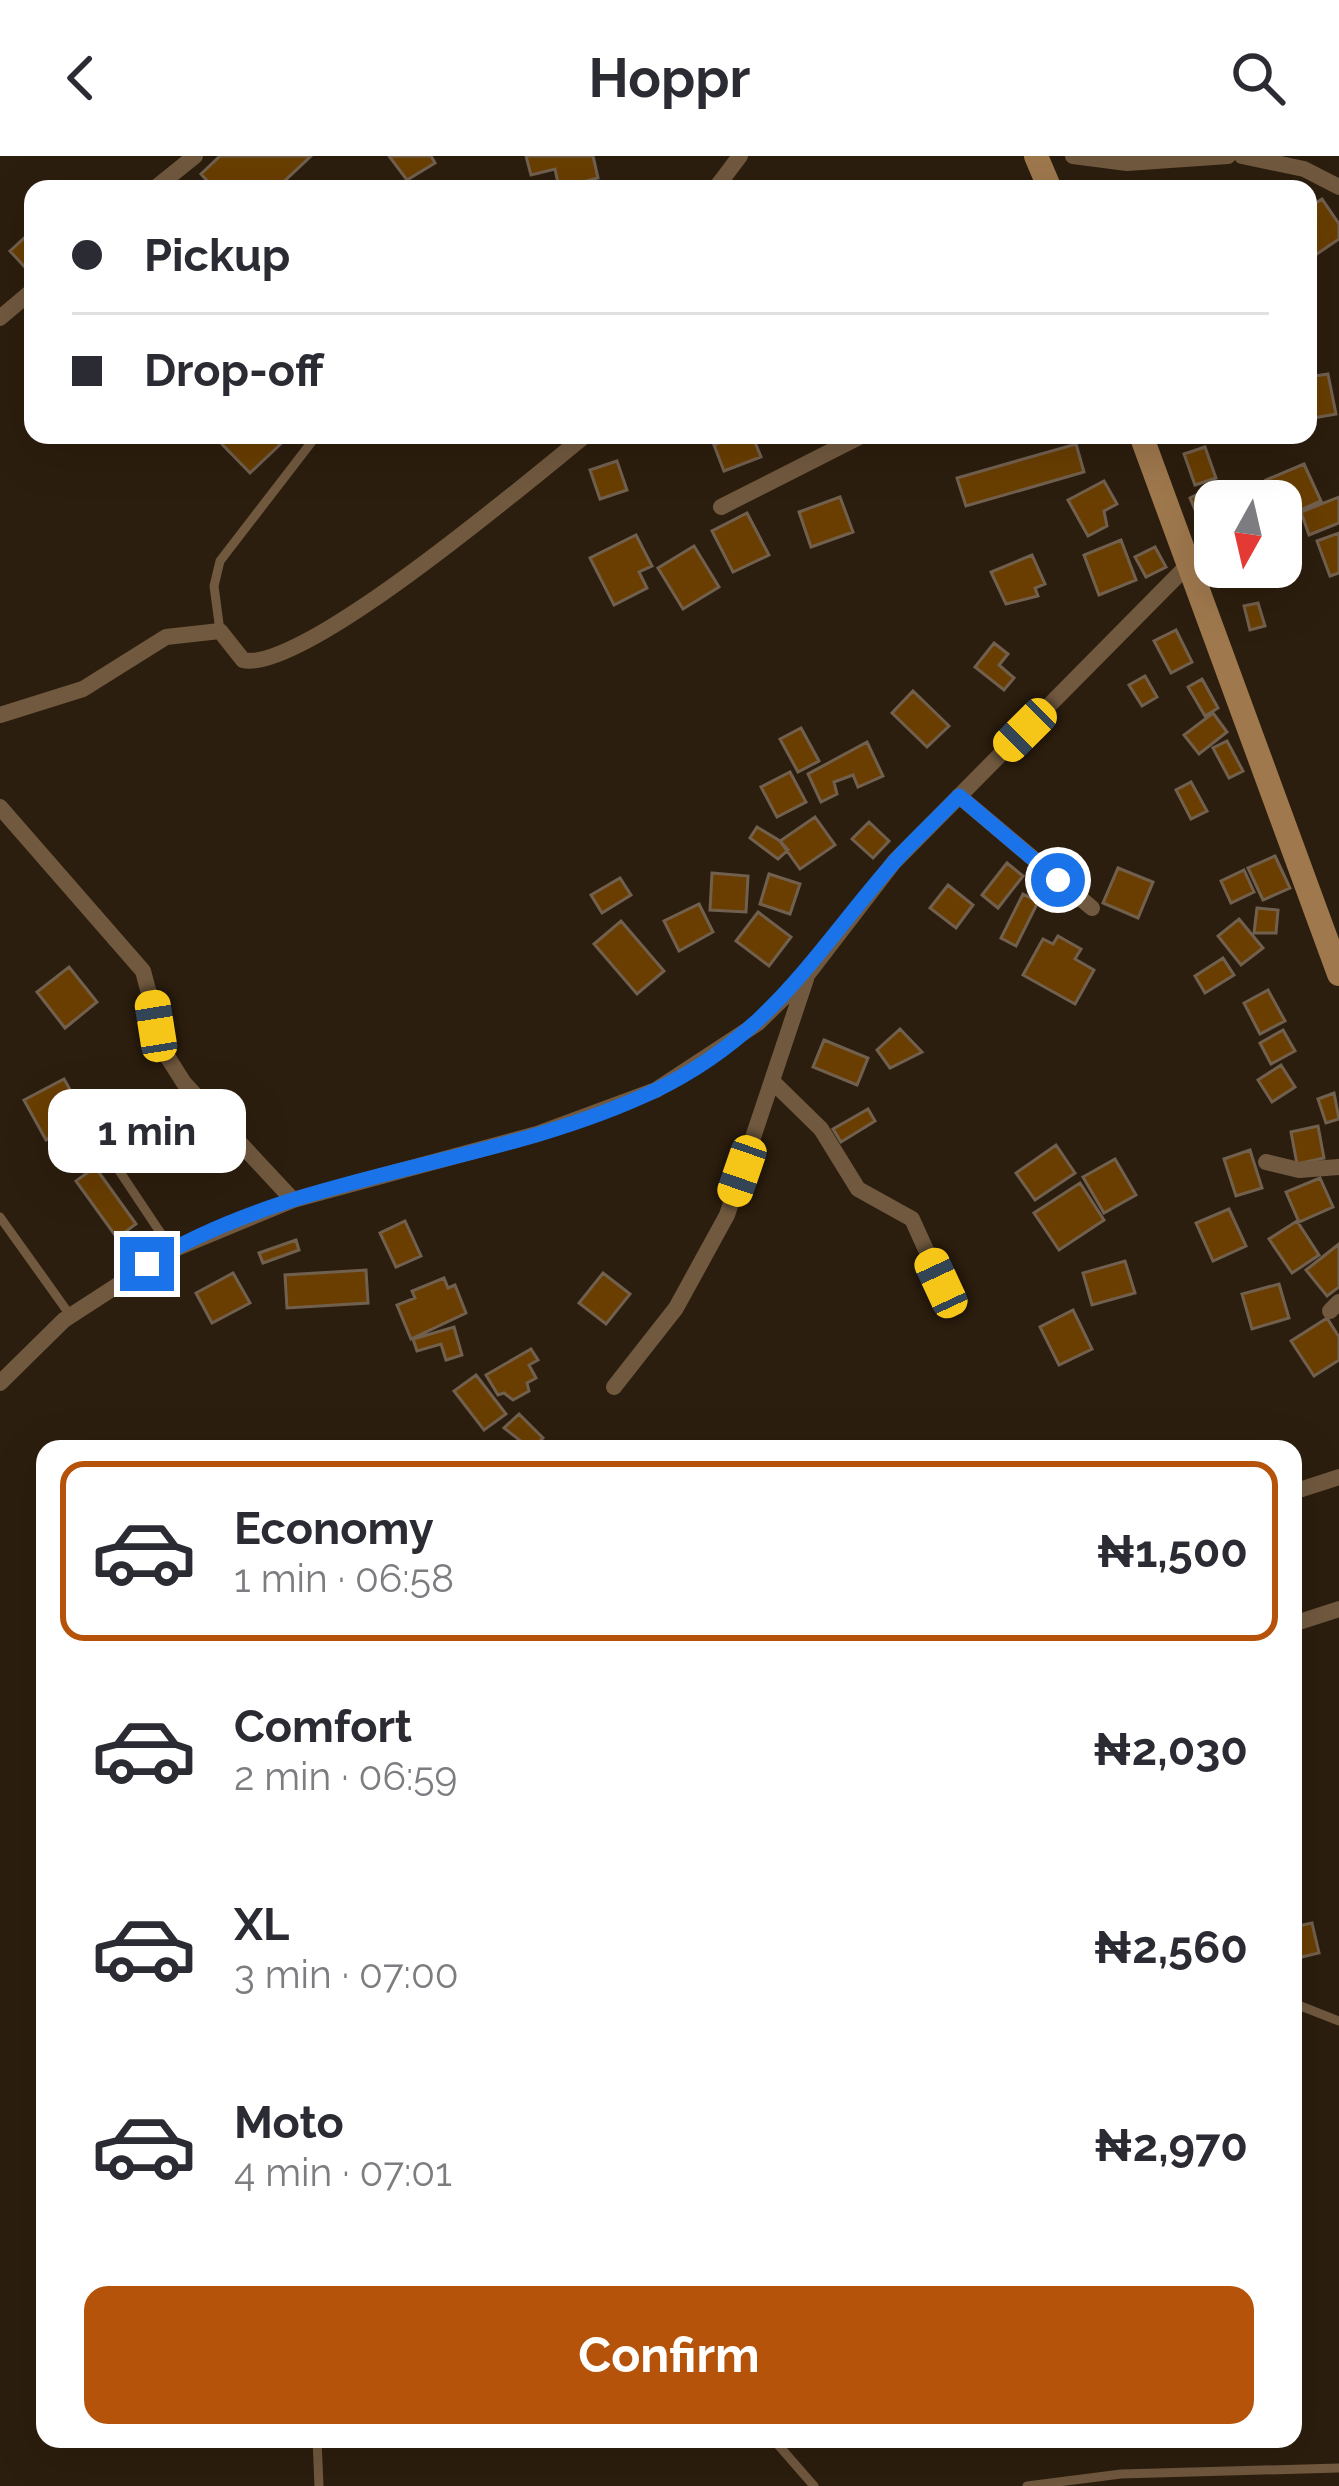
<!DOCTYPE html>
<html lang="en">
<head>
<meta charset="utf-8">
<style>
	:root { --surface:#fff; --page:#f7f7f7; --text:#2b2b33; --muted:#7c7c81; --line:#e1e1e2; --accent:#b45309 }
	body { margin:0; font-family:Raleway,sans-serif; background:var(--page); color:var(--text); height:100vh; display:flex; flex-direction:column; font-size:45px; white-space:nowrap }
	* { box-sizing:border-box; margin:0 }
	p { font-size:39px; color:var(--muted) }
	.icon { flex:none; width:66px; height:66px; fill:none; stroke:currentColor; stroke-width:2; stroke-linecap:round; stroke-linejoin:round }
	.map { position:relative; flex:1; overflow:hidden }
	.details { position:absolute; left:36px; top:1284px; width:1266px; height:1008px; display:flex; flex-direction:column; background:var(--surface); border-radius:24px; box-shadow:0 12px 48px #0002 }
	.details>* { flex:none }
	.top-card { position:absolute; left:24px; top:24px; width:1293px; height:264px; border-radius:24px; box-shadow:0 12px 48px #0002; display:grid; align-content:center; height:264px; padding:0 48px; background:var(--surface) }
	.needle { width:78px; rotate:188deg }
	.fabs { position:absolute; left:1194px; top:324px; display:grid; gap:24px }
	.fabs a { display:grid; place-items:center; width:108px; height:108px; border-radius:24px; background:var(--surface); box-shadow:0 12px 48px #0002; font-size:60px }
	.end { position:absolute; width:54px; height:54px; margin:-27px; border:15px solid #1a73e8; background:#fff; box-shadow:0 0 0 6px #fff }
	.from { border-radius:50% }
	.bubble { position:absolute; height:84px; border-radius:24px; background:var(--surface); box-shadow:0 12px 48px #0002; font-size:39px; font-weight:700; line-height:84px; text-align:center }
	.car { position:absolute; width:36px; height:72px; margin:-36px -18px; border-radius:15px; box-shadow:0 0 9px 3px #0007; background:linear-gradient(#f5c518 24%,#345 0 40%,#f5c518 0 76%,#345 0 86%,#f5c518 0) }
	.top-card b { display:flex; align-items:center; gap:42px; height:114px; font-size:45px }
	.top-card b+b { border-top:3px solid var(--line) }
	.top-card i { width:30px; height:30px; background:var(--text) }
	ul { padding:21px 0 0; list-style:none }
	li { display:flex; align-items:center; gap:36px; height:180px; margin:0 24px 18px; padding:0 24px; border:6px solid transparent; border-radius:24px }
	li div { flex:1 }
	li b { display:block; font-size:45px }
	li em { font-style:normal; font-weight:700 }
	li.current { border-color:var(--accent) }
	li>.icon { width:108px; height:108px; stroke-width:1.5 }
	.button { display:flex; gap:24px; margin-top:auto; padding:24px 48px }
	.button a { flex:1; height:138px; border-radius:24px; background:var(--accent); color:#fff; font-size:48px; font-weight:700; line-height:138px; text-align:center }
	header { display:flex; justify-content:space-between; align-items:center; height:156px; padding:0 48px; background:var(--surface); font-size:54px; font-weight:700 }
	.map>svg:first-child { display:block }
	.building { fill:#693e00; stroke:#72604f; stroke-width:3 }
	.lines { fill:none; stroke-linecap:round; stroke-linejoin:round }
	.lane { stroke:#71593f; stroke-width:9 }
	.street { stroke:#71593f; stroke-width:16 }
	.secondary { stroke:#9f784d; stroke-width:24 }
	.route { stroke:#1a73e8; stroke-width:15 }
</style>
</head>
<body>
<header><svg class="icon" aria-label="back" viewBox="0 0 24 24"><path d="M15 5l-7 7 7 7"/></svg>Hoppr<svg class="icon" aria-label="search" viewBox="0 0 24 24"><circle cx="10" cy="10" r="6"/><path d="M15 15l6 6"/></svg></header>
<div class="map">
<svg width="1339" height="2330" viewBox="0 0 1339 2330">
	<rect width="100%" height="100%" fill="#2c1e0e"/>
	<!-- building -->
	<path class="building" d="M220,0h91l-35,33h-61l-14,-15z
		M389,0h42l4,7 -28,17z
		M526,0h67l5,22 -39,10 -4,-19 -24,6z
		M1322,43l17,25v15l-31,21v-52z
		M33,74v46l-23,-25z
		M1328,218l8,40 -28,5v-42z
		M213,279h77l-40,38z
		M739,279h13l9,22 -37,14 -10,-26z
		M1076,288l8,28 -118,34 -9,-28z
		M1205,291l11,31 -21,7 -11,-31z
		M617,305l10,29 -27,9 -10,-29z
		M1304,308l17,37 -39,17 -1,-17h-6l-9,-21z
		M1104,325l13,23 -13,7 3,15 -19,10 -20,-36z
		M1213,331l7,14 -24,11 -6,-14z
		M840,341l13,35 -42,15 -12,-35z
		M1339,341v26l-30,12 -8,-23z
		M747,357l22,42 -36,17 -21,-41z
		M1339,377v40l-9,3 -13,-35z
		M636,379l16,31 -13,6 8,16 -33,17 -24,-47z
		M1121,384l15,40 -37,15 -15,-40z
		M694,390l25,41 -36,22 -25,-41z
		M1155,391l11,20 -20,10 -11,-20z
		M1032,399l13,29 -10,4 3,8 -32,8 -15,-32z
		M1258,447l7,23 -15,4 -6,-24z
		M1176,474l16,32 -21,11 -17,-32z
		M994,487l14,11 -9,11 15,13 -10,12 -29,-23z
		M1145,520l12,21 -15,9 -13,-21z
		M1202,523l16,29 -13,8 -17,-29z
		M913,535l36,35 -22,21 -35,-34z
		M1213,557l14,19 -28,22 -15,-19z
		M801,572l18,33 -21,11 -18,-33z
		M1227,585l16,30 -14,7 -16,-30z
		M867,586l16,34 -25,11 -5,-12 -19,7 3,12 -16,8 -13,-28z
		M790,616l16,30 -29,15 -16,-30z
		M1191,626l16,29 -16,8 -15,-29z
		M815,661l20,28 -35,24 -20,-28z
		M869,666l20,19 -16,17 -21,-19z
		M757,671l23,14 8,9 -10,9 -28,-21z
		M1275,700l15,32 -27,12 -15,-32z
		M1007,707l16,13 -25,32 -16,-13z
		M1118,712l35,14 -15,36 -35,-15z
		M1244,714l10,22 -23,11 -10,-22z
		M712,717l36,3 -2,36 -36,-2z
		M769,718l31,10 -10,30 -30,-10z
		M620,722l11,17 -29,18 -11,-18z
		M948,729l25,20 -17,23 -26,-20z
		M1023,738l15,8 -22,44 -15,-8z
		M699,748l14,28 -34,19 -15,-30z
		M1257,752l21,2 -2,23h-22z
		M758,756l33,25 -22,29 -33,-25z
		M1239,763l24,29 -22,17 -23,-29z
		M621,765l43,50 -27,23 -43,-50z
		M1058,780l23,13 -6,10 19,11 -19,34 -52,-29 20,-36 10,5z
		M1223,802l11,17 -29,18 -10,-17z
		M69,811l28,35 -32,26 -28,-36z
		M1268,834l17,31 -25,13 -16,-31z
		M900,873l22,23 -32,16 -13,-18z
		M1283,874l12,21 -24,13 -11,-21z
		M824,884l44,18 -11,27 -44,-18z
		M1281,909l14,22 -23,15 -14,-22z
		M64,923l22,39 -40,22 -22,-40z
		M1334,937l5,26 -13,4 -8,-24z
		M868,953l7,12 -34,21 -8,-13z
		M1318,970l6,32 -27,6 -6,-32z
		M1056,989l19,28 -40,27 -19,-27z
		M1250,994l12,38 -26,8 -12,-37z
		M1115,1003l21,36 -32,18 -21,-36z
		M95,1011l41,57 -19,14 -41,-57z
		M1320,1022l13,29 -34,15 -13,-30z
		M1080,1027l24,37 -45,30 -25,-37z
		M1229,1053l17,37 -33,15 -17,-38z
		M405,1065l16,35 -25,11 -16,-34z
		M1297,1065l22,34 -27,18 -23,-34z
		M296,1084l3,10 -36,13 -4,-10z
		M1339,1088v43l-12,9 -21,-26z
		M1125,1105l10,32 -43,12 -9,-32z
		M366,1114l2,33 -81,5 -2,-33z
		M233,1117l17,30 -38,20 -16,-30z
		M603,1117l27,21 -24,30 -27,-21z
		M444,1122l4,10 7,-3 11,28 -55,26 -14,-34 18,-7 -3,-7z
		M1279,1128l10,34 -37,11 -10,-35z
		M1073,1154l19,39 -33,16 -19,-38z
		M1327,1162l12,19v23l-25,16 -23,-35z
		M454,1171l8,28 -16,5 -5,-16 -24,7 -4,-12z
		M531,1193l7,11 -9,5 7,13 -9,5 2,8 -16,9 -9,-7 -6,2 -12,-20z
		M476,1219l30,39 -22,16 -30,-39z
		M519,1258l24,24 -12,11 -27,-21z
		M1312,1767l7,30 -26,6v-32z"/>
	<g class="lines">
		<!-- lane -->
		<path class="lane" d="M220,475l-6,-45 6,-25 97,-126
			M104,992l68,102
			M0,1061l70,98
			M1293,1847l46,18
			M317,2283l2,47
			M773,2283l41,47
			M1027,2330l94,-12 218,-6"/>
		<!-- street -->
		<path class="street" d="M1073,0l54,7 101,-7
			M1242,0l62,13 35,18
			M154,33l41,-33
			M715,33l25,-33
			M0,162l33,-28
			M721,351l142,-72
			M0,559l83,-26 83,-52 54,-6 23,29c58,15 289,-182 343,-225
			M959,640l133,112
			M0,651l143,164 22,82 19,30 109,117
			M774,927l47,46 37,60 54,30 29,64
			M1266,1006l33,8 40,-3
			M1330,1155l9,-9
			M0,1227l64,-63 108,-70 121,-50 244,-66 119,-44 102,-67 50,-49 86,-112 295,-298
			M614,1231l62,-79 51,-93 79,-236
			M1293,1336l46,-15
			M1293,1468l46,-15"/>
		<!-- secondary -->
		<path class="secondary" d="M1036,0l14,33
			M1141,279l198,539"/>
	</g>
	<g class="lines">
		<!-- route -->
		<path class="route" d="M147,1108c153,-94 345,-96 507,-173 117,-56 161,-139 241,-230 20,-22 43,-43 64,-65l99,84"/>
	</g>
</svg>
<div class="fabs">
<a><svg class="needle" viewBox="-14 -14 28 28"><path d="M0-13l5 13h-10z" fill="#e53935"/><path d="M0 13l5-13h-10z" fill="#7c7c81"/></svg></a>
</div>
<i class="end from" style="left:1058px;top:724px"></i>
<i class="end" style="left:147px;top:1108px"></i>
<div class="bubble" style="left:48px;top:933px;width:198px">1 min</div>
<i class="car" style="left:1025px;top:574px;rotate:225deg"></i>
<i class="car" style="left:156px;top:870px;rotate:351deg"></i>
<i class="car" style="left:742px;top:1015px;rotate:199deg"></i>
<i class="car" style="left:941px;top:1127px;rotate:335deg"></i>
<div class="top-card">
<b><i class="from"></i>Pickup</b>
<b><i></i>Drop-off</b>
</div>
<section class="details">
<ul>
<li class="current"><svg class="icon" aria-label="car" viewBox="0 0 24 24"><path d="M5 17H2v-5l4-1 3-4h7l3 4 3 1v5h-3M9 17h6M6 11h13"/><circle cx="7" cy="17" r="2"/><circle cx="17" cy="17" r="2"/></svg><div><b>Economy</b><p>1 min · 06:58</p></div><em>₦1,500</em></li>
<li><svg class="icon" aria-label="car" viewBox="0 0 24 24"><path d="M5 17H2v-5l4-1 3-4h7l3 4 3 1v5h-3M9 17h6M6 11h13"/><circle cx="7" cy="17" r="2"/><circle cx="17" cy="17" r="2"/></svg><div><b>Comfort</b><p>2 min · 06:59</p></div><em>₦2,030</em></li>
<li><svg class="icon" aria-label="car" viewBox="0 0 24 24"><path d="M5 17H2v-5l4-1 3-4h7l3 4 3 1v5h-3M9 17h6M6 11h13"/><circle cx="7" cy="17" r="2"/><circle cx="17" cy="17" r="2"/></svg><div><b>XL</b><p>3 min · 07:00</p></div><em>₦2,560</em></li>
<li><svg class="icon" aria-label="car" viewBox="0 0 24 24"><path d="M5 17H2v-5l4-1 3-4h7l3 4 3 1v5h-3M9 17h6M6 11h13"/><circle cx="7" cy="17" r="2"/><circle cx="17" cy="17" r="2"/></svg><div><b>Moto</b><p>4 min · 07:01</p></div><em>₦2,970</em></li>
</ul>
<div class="button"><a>Confirm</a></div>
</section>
</div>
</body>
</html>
